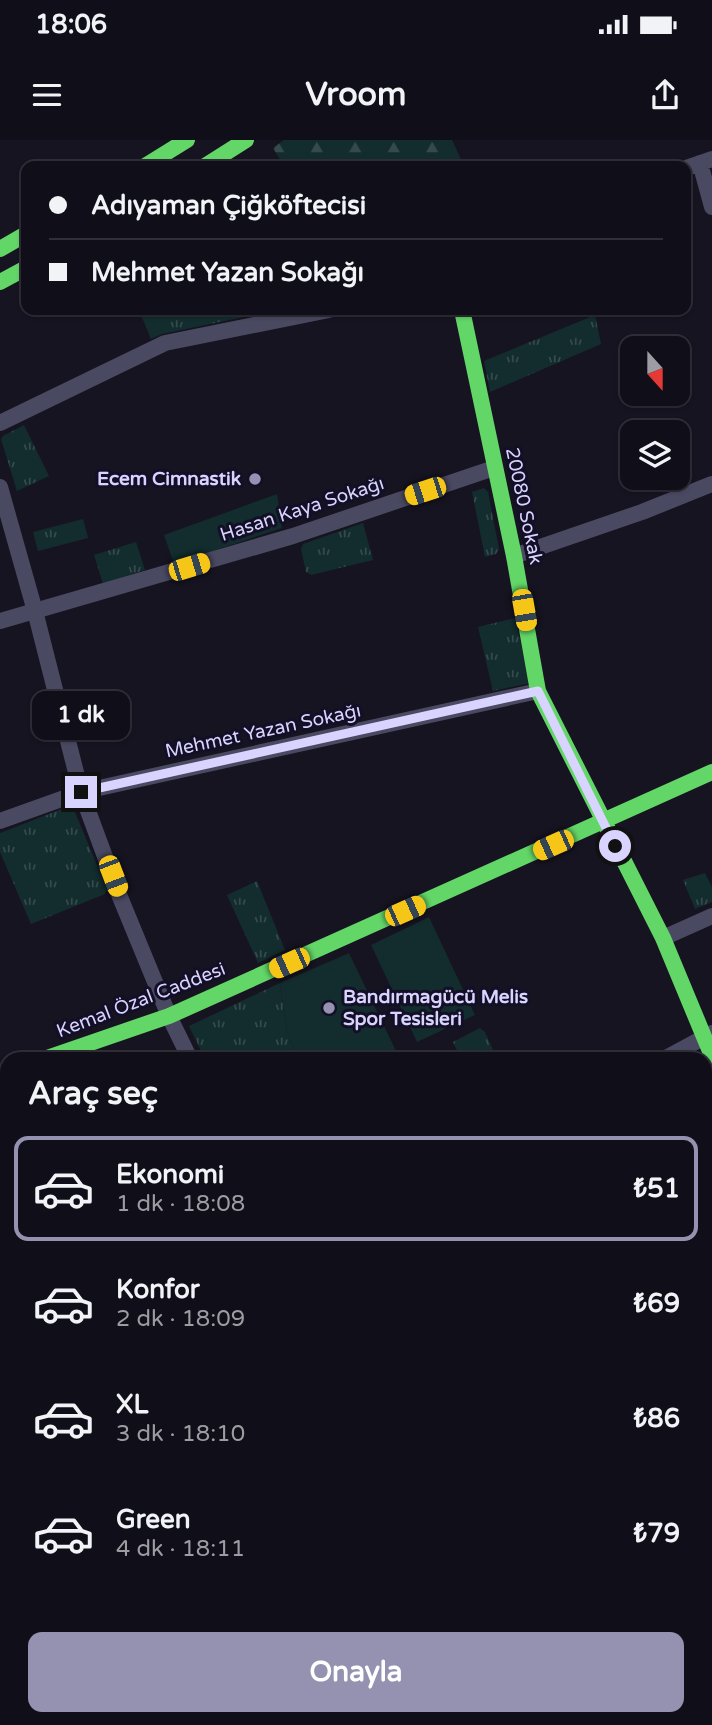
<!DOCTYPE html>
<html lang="tr">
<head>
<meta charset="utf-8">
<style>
	:root { --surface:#100f19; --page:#1e1d26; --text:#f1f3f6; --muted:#9c9ca2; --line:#302f38; --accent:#9591b1 }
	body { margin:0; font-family:"Varela Round",sans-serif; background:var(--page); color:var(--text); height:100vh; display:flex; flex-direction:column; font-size:26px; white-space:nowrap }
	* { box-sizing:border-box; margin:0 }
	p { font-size:23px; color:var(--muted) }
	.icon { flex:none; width:38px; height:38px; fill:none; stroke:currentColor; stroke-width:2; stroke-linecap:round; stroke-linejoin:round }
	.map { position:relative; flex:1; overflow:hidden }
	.side { position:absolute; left:0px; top:912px; width:712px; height:674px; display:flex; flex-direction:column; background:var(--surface); border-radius:21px 21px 0 0; box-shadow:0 2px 5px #0004,0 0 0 2px var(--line) }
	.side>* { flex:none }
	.guide { position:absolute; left:21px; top:21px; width:670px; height:154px; border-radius:14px; box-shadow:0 2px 5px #0004,0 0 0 2px var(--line); display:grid; align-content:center; height:154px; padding:0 28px; background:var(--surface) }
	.needle { width:46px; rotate:159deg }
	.fabs { position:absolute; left:620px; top:196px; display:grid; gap:14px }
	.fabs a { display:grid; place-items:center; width:70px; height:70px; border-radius:14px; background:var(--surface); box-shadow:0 2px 5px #0004,0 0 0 2px var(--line); font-size:35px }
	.end { position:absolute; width:32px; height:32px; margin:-16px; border:9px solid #d9d4ff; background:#111; box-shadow:0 0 0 4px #111 }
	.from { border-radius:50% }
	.bubble { position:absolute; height:49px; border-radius:14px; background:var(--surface); box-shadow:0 2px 5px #0004,0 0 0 2px var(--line); font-size:23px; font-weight:800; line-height:49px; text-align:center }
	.car { position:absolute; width:21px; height:42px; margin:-21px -10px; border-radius:9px; box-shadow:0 0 5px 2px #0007; background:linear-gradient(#f5c518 24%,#345 0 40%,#f5c518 0 76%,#345 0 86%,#f5c518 0) }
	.guide b { display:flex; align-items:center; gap:24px; height:66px; font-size:26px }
	.guide b+b { border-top:2px solid var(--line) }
	.guide i { width:18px; height:18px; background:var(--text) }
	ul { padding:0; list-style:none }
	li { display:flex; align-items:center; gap:21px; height:105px; margin:0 14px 10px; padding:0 14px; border:4px solid transparent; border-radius:14px }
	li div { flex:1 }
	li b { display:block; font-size:26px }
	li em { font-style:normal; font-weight:800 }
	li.selected { border-color:var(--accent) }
	li>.icon { width:63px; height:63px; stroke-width:1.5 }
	h2 { padding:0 28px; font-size:32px; line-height:84px }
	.cta { display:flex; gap:14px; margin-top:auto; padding:14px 28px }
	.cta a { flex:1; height:80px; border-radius:14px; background:var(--accent); color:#fff; font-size:28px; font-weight:800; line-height:80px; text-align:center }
	.status { display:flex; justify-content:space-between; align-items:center; height:49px; padding:0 35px; background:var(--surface); direction:ltr }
	.status svg { height:19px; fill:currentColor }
	header { display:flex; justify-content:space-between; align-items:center; height:91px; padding:0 28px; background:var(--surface); font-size:32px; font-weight:800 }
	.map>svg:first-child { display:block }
	.grass { fill:url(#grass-tufts) }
	.forest { fill:url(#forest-firs) }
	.park { fill:#132c2d }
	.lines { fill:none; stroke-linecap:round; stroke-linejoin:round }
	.street { stroke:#4a4962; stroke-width:16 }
	.fast { stroke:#63d668; stroke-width:16 }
	.route { stroke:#d9d4ff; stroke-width:9 }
	.poi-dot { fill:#9591b1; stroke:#130f26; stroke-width:2.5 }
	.labels { text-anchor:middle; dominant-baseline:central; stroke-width:6; stroke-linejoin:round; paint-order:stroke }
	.poi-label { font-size:19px; font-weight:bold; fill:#d9d4ff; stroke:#130f26; text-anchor:end }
	.street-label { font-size:19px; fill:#d9d4ff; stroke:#130f26 }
</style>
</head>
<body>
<div class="status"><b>18:06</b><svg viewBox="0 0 49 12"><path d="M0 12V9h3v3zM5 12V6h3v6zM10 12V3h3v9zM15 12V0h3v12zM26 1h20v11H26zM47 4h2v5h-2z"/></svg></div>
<header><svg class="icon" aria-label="menu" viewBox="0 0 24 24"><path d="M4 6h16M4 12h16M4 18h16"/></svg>Vroom<svg class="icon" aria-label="share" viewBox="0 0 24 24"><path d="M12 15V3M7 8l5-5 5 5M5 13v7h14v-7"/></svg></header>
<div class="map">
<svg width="712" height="1585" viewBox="0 0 712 1585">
	<defs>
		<pattern id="grass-tufts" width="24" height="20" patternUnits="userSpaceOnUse" patternTransform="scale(1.75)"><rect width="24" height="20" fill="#132c2d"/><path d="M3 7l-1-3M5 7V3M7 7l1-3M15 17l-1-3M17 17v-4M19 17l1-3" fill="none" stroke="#354a4c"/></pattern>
		<pattern id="forest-firs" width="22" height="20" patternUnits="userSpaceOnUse" patternTransform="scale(1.75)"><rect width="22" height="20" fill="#132c2d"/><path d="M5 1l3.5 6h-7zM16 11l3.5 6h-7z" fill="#354a4c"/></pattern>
	</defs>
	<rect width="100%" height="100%" fill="#161421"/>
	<!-- grass -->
	<path class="grass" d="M139,170h138l-115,24 -11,5z
		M595,175l6,29 -111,48 -6,-31z
		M24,285l25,51 -32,15 -16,-52 2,-3z
		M484,348l4,4 11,57 -3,5 -11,3 -13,-65z
		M83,379l5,19 -50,13 -5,-19z
		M363,383l10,37 -62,15 -5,-3 -5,-23 2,-5z
		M136,402l9,28 -42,14 -9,-29z
		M515,478l15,65 -37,8 -15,-64z
		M72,665l35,84 -2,5 -74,30 -31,-72v-19z
		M705,733l7,14v15l-17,7 -12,-29z
		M257,741l28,69 -27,13 -31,-68z
		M280,843l7,49 12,27h-94l-16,-33z
		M480,888l5,4 12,27h-36l-8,-17z"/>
	<!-- forest -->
	<path class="forest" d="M284,0h168l12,26h-180l-11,-18z"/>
	<!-- park -->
	<path class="park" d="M277,354l5,34 -108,36 -10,-29z
		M429,777l46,98 -58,27 -46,-97z
		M349,813l47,98 -18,8h-79l-12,-27 -7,-49z"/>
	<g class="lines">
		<!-- street -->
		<path class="street" d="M700,23l12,44
			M686,28l26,-9
			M0,283l165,-80 164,-33
			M0,347l35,124 46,181 39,105 49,119 21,43
			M514,416l128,-44 70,-28
			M0,481l293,-85 201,-68
			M0,681l81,-29 457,-101
			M663,798l49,-22
			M664,919l48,-26
			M0,1082l7,-2
			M705,1137l7,-2
			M705,1270l7,-1
			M0,1324l7,-4
			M0,1394l7,4
			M277,1578l8,7
			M524,1578l1,7"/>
		<!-- fast -->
		<path class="fast" d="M145,26l42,-26
			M205,26l41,-26
			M0,109l26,-15
			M0,142l26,-14
			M462,170l52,246 24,135 125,247 49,118
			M44,919l125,-43 543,-244
			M0,934l7,-2"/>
	</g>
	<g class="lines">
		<!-- route -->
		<path class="route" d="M81,652l457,-101 77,155"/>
	</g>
	<!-- markers -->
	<g class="poi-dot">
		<circle cx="255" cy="339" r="7"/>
		<circle cx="329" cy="868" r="7"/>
	</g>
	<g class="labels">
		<!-- poi labels -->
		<g class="poi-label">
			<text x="241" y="339">Ecem Cimnastik</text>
			<text x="343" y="857" text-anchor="start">Bandırmagücü Melis<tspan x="343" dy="22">Spor Tesisleri</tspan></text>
		</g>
		<!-- street labels -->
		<g class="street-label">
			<text transform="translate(524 366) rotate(78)">20080 Sokak</text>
			<text transform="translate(302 369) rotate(-18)">Hasan Kaya Sokağı</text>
			<text transform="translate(263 591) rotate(-12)">Mehmet Yazan Sokağı</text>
			<text transform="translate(141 860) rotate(-21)">Kemal Özal Caddesi</text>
		</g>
	</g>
</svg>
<div class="fabs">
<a><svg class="needle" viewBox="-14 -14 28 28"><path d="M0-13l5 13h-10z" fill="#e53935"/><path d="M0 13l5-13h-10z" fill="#9c9ca2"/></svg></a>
<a><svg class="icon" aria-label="layers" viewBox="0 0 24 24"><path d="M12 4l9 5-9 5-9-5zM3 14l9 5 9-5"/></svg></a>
</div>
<i class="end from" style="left:615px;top:706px"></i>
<i class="end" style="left:81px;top:652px"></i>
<div class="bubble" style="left:32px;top:551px;width:98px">1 dk</div>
<i class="car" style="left:425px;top:351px;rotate:252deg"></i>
<i class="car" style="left:189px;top:427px;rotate:73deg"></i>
<i class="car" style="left:524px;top:470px;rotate:170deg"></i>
<i class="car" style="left:553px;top:705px;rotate:246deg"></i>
<i class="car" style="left:113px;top:736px;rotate:159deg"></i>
<i class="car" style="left:405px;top:771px;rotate:66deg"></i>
<i class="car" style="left:289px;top:823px;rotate:246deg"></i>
<div class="guide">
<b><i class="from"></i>Adıyaman Çiğköftecisi</b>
<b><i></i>Mehmet Yazan Sokağı</b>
</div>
<section class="side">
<h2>Araç seç</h2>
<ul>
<li class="selected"><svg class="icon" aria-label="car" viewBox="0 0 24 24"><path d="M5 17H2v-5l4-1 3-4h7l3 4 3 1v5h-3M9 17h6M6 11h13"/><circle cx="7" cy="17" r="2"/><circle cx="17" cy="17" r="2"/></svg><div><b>Ekonomi</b><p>1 dk · 18:08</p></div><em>₺51</em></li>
<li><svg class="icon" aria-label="car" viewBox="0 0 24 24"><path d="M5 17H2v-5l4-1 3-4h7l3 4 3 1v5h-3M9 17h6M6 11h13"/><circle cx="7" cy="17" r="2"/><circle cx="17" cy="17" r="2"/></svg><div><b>Konfor</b><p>2 dk · 18:09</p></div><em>₺69</em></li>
<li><svg class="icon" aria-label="car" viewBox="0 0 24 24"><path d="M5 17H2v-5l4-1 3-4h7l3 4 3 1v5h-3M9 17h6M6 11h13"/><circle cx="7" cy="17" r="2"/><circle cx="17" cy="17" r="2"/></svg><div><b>XL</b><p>3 dk · 18:10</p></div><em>₺86</em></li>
<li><svg class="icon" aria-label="car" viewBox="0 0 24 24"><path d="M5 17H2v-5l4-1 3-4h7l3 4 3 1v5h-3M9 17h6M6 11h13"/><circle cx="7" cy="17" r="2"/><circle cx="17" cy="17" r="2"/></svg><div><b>Green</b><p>4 dk · 18:11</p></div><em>₺79</em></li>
</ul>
<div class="cta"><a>Onayla</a></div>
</section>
</div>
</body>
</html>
